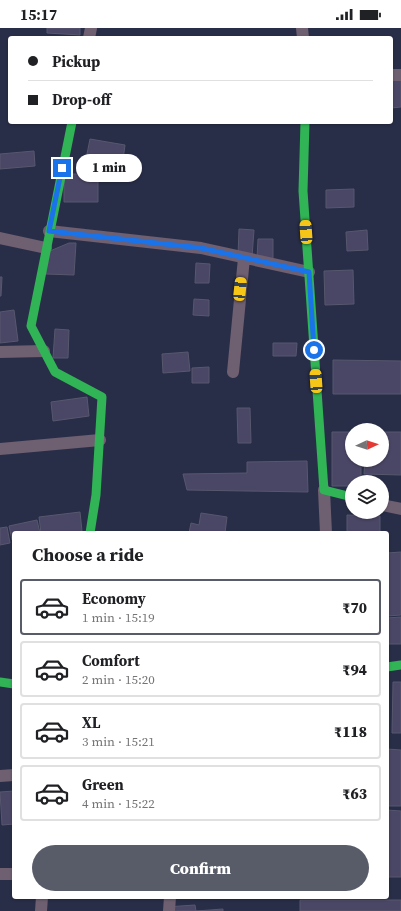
<!DOCTYPE html>
<html lang="en">
<head>
<meta charset="utf-8">
<style>
	:root { --surface:#fff; --page:#f2f2f2; --text:#202124; --muted:#757577; --line:#e0e0e0; --accent:#585c69 }
	body { margin:0; font-family:"Source Serif 4",serif; background:var(--page); color:var(--text); height:100vh; display:flex; flex-direction:column; font-size:15px; white-space:nowrap }
	* { box-sizing:border-box; margin:0 }
	p { font-size:13px; color:var(--muted) }
	.icon { flex:none; width:22px; height:22px; fill:none; stroke:currentColor; stroke-width:2; stroke-linecap:round; stroke-linejoin:round }
	.map { position:relative; flex:1; overflow:hidden }
	.panel { position:absolute; left:12px; top:503px; width:377px; height:368px; display:flex; flex-direction:column; background:var(--surface); border-radius:4px; box-shadow:0 1px 3px #0004 }
	.panel>* { flex:none }
	.guide { position:absolute; left:8px; top:8px; width:385px; height:88px; border-radius:4px; box-shadow:0 1px 3px #0004; display:grid; align-content:center; height:88px; padding:0 20px; background:var(--surface) }
	.needle { width:26px; rotate:86deg }
	.buttons { position:absolute; left:345px; top:395px; display:grid; gap:8px }
	.buttons a { display:grid; place-items:center; width:44px; height:44px; border-radius:50%; background:var(--surface); box-shadow:0 1px 3px #0004; font-size:20px }
	.end { position:absolute; width:18px; height:18px; margin:-9px; border:5px solid #1a73e8; background:#fff; box-shadow:0 0 0 2px #fff }
	.from { border-radius:50% }
	.bubble { position:absolute; height:28px; border-radius:14px; background:var(--surface); box-shadow:0 1px 3px #0004; font-size:13px; font-weight:800; line-height:28px; text-align:center }
	.car { position:absolute; width:12px; height:24px; margin:-12px -6px; border-radius:5px; box-shadow:0 0 3px 1px #0007; background:linear-gradient(#f5c518 24%,#345 0 40%,#f5c518 0 76%,#345 0 86%,#f5c518 0) }
	.guide b { display:flex; align-items:center; gap:14px; height:38px; font-size:15px }
	.guide b+b { border-top:1px solid var(--line) }
	.guide i { width:10px; height:10px; background:var(--text) }
	ul { padding:0; list-style:none }
	li { display:flex; align-items:center; gap:12px; height:56px; margin:0 8px 6px; padding:0 12px; border:2px solid var(--line); border-radius:4px }
	li div { flex:1 }
	li b { display:block; font-size:15px }
	li em { font-style:normal; font-weight:800 }
	li.active { border-color:var(--accent) }
	li>.icon { width:36px; height:36px; stroke-width:1.5 }
	h2 { padding:0 20px; font-size:18px; line-height:48px }
	.button { display:flex; gap:8px; margin-top:auto; padding:8px 20px }
	.button a { flex:1; height:46px; border-radius:24px; background:var(--accent); color:#fff; font-size:16px; font-weight:800; line-height:46px; text-align:center }
	.status { display:flex; justify-content:space-between; align-items:center; height:28px; padding:0 20px; background:var(--surface); direction:ltr }
	.status svg { height:11px; fill:currentColor }
	.map>svg:first-child { display:block }
	.building { fill:#4a4665; stroke:#57576e }
	.lines { fill:none; stroke-linecap:round; stroke-linejoin:round }
	.street { stroke:#6e5f71; stroke-width:12 }
	.fast { stroke:#30b455; stroke-width:9 }
	.route { stroke:#1a73e8; stroke-width:5 }
</style>
</head>
<body>
<div class="status"><b>15:17</b><svg viewBox="0 0 49 12"><path d="M0 12V9h3v3zM5 12V6h3v6zM10 12V3h3v9zM15 12V0h3v12zM26 1h20v11H26zM47 4h2v5h-2z"/></svg></div>
<div class="map">
<svg width="401" height="883" viewBox="0 0 401 883">
	<rect width="100%" height="100%" fill="#292e48"/>
	<!-- building -->
	<path class="building" d="M47,0h33v7l-33,-2z
		M391,51h10v28l-10,1z
		M90,111l35,6 -2,15 -36,-6z
		M34,123l1,15 -35,3v-15z
		M64,146h34v28h-34z
		M354,161v18l-28,1v-18z
		M239,201l15,1 -2,27 -14,-1z
		M367,202l1,20 -21,1 -1,-19z
		M258,211h15v21l-16,-1z
		M69,215h7l-2,32 -28,-1 4,-23z
		M196,235l14,1 -1,19h-14z
		M353,242l1,34 -29,1 -1,-34z
		M0,249h2l-1,19h-1z
		M194,271l15,1v16l-16,-1z
		M14,282l4,31 -18,2v-31z
		M55,301l14,1 -1,28h-15z
		M273,315h24l-1,13h-23z
		M188,324l2,19 -27,2 -1,-19z
		M333,332l68,1v33h-68z
		M209,339v16h-17v-15z
		M87,369l2,19 -36,5 -2,-19z
		M237,380h13l1,35h-13z
		M332,404h20v28h9v22h-9v4h-20z
		M382,404h19v43l-37,-1 1,-14h17z
		M307,433l1,31 -121,-2 -4,-16 64,-1v-11z
		M80,484l2,19 -14,2h-27l-2,-16z
		M201,485l26,4 -2,16h-36l2,-10 8,2z
		M347,487l33,1v17h-33z
		M37,492l3,13h-26v7h-2l-3,-14z
		M7,499l3,16 -10,2v-17z
		M401,524v63l-14,1v-63z
		M401,589v27h-14v-26z
		M393,654h8v51h-9z
		M387,721l14,1v56h-14z
		M14,763v33l-12,1 -2,-33z
		M387,782l14,1v66h-14z
		M300,872h101v11h-101z
		M195,877l1,6 27,-2v2h-57v-4z"/>
	<g class="lines">
		<!-- street -->
		<path class="street" d="M302,0l1,10
			M89,10l2,-10
			M391,47h10
			M49,203l152,17 108,24
			M0,210l46,10
			M0,324l44,-1
			M233,344l11,-114
			M0,421l100,-9
			M324,462l2,43
			M382,477l19,4
			M0,748l14,-1
			M0,846h14
			M41,883l1,-14
			M169,883l1,-14"/>
		<!-- fast -->
		<path class="fast" d="M72,94l-41,204 24,46 47,25 -6,98 -6,38
			M305,94l-2,69 21,299 28,7
			M387,639l14,-2
			M0,654l14,2"/>
	</g>
	<g class="lines">
		<!-- route -->
		<path class="route" d="M62,140l-13,63 152,17 108,24 5,78"/>
	</g>
</svg>
<div class="buttons">
<a><svg class="needle" viewBox="-14 -14 28 28"><path d="M0-13l5 13h-10z" fill="#e53935"/><path d="M0 13l5-13h-10z" fill="#757577"/></svg></a>
<a><svg class="icon" aria-label="layers" viewBox="0 0 24 24"><path d="M12 4l9 5-9 5-9-5zM3 14l9 5 9-5"/></svg></a>
</div>
<i class="end from" style="left:314px;top:322px"></i>
<i class="end" style="left:62px;top:140px"></i>
<div class="bubble" style="left:76px;top:126px;width:66px">1 min</div>
<i class="car" style="left:306px;top:204px;rotate:356deg"></i>
<i class="car" style="left:240px;top:261px;rotate:6deg"></i>
<i class="car" style="left:316px;top:353px;rotate:356deg"></i>
<div class="guide">
<b><i class="from"></i>Pickup</b>
<b><i></i>Drop-off</b>
</div>
<section class="panel">
<h2>Choose a ride</h2>
<ul>
<li class="active"><svg class="icon" aria-label="car" viewBox="0 0 24 24"><path d="M5 17H2v-5l4-1 3-4h7l3 4 3 1v5h-3M9 17h6M6 11h13"/><circle cx="7" cy="17" r="2"/><circle cx="17" cy="17" r="2"/></svg><div><b>Economy</b><p>1 min · 15:19</p></div><em>₹70</em></li>
<li><svg class="icon" aria-label="car" viewBox="0 0 24 24"><path d="M5 17H2v-5l4-1 3-4h7l3 4 3 1v5h-3M9 17h6M6 11h13"/><circle cx="7" cy="17" r="2"/><circle cx="17" cy="17" r="2"/></svg><div><b>Comfort</b><p>2 min · 15:20</p></div><em>₹94</em></li>
<li><svg class="icon" aria-label="car" viewBox="0 0 24 24"><path d="M5 17H2v-5l4-1 3-4h7l3 4 3 1v5h-3M9 17h6M6 11h13"/><circle cx="7" cy="17" r="2"/><circle cx="17" cy="17" r="2"/></svg><div><b>XL</b><p>3 min · 15:21</p></div><em>₹118</em></li>
<li><svg class="icon" aria-label="car" viewBox="0 0 24 24"><path d="M5 17H2v-5l4-1 3-4h7l3 4 3 1v5h-3M9 17h6M6 11h13"/><circle cx="7" cy="17" r="2"/><circle cx="17" cy="17" r="2"/></svg><div><b>Green</b><p>4 min · 15:22</p></div><em>₹63</em></li>
</ul>
<div class="button"><a>Confirm</a></div>
</section>
</div>
</body>
</html>
